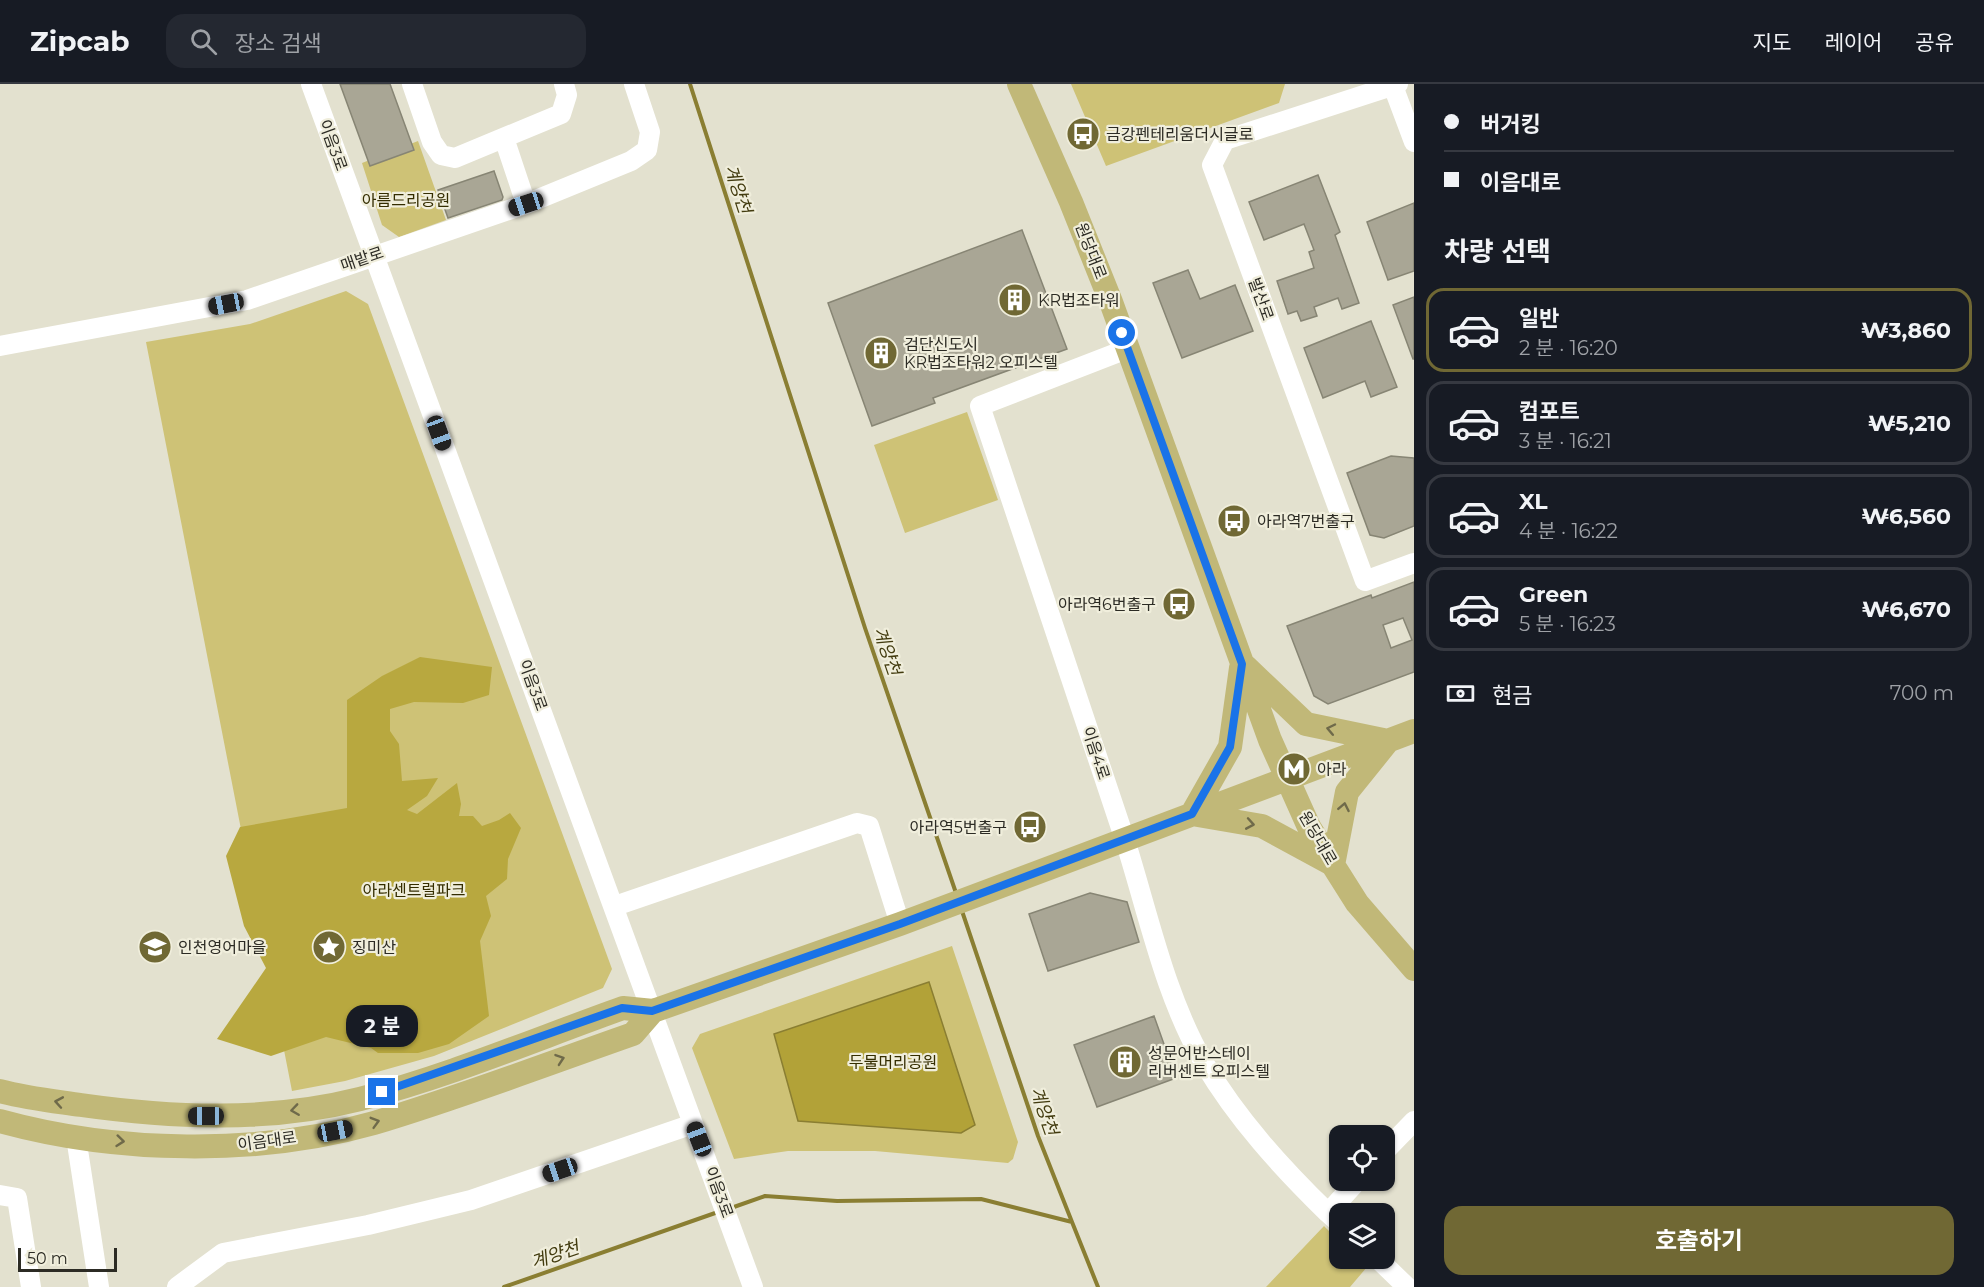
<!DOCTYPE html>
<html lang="ko">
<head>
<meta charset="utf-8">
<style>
	:root { --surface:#171b24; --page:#242831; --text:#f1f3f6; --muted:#9ea1a6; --line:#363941; --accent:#706834 }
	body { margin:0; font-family:Montserrat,"Noto Sans KR",sans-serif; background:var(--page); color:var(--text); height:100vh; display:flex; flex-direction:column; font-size:22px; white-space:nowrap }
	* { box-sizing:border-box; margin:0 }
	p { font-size:20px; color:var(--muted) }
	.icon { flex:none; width:33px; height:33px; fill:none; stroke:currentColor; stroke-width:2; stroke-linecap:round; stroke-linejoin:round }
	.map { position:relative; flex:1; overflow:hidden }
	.sheet { display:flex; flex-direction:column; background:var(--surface); width:570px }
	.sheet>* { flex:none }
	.top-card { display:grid; align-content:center; height:132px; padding:0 30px; background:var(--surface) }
	.fabs { position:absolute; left:1329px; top:1041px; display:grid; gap:12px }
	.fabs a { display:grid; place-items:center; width:66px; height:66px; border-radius:12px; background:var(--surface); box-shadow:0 2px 4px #0004; font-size:30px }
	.scale { position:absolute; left:18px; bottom:15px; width:99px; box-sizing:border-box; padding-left:6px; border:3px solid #2c2b24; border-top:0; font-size:16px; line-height:21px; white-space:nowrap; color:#2c2b24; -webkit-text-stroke:4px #f0eedc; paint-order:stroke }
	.end { position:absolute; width:27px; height:27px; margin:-14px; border:8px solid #1a73e8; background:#fff; box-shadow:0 0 0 3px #fff }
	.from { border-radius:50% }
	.bubble { position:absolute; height:42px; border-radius:18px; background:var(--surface); box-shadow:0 2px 4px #0004; font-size:20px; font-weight:700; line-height:42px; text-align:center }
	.car { position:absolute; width:18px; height:36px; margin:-18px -9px; border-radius:8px; box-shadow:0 0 4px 2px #0007; background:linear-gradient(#222 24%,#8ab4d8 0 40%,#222 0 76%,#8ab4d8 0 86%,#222 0) }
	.top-card b { display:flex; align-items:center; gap:21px; height:57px; font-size:22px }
	.top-card b+b { border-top:2px solid var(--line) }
	.top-card i { width:15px; height:15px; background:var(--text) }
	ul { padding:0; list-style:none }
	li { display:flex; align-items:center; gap:18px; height:84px; margin:0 12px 9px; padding:0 18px; border:3px solid var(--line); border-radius:18px }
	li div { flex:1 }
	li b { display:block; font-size:22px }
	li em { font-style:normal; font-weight:700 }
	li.current { border-color:var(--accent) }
	li>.icon { width:54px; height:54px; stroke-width:1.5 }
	h2 { padding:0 30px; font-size:27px; line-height:72px }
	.pay { display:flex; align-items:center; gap:15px; height:66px; padding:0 30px; font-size:22px }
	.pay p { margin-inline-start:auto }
	.action { display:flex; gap:12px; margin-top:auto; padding:12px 30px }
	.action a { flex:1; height:69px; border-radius:18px; background:var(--accent); color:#fff; font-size:24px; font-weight:700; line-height:69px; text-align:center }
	header { display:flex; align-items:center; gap:36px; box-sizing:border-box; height:84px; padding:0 30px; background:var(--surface); border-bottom:2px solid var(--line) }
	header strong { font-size:28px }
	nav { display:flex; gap:33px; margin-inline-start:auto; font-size:21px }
	.search { width:420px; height:54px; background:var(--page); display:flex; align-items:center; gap:15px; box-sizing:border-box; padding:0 21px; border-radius:18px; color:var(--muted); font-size:22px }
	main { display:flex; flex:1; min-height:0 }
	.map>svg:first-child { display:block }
	.green { fill:#cec276 }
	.forest { fill:#b8a83f }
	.water { fill:#b2a238; stroke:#8a7e32; stroke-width:1.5 }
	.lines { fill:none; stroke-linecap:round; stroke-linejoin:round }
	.stream { stroke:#8a7e32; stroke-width:4 }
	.building { fill:#a9a695; stroke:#878574; stroke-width:1.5; fill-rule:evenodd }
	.minor { stroke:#fff; stroke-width:20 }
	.major { stroke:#c1b878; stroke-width:24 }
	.oneway { stroke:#6f6a4a }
	.route { stroke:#1a73e8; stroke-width:8 }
	.labels { text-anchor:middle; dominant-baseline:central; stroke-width:4.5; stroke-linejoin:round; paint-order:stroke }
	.poi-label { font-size:16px; fill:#2c2b24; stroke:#f0eedc; text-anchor:start }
	.street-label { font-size:16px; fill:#2c2b24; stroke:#f0eedc }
	.park-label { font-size:16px; fill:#342d00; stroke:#f0eedc }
	.water-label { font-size:18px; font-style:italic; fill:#423b0f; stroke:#f0eedc }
</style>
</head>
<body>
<header>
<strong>Zipcab</strong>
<div class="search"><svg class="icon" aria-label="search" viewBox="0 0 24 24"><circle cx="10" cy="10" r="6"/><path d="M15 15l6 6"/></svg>장소 검색</div>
<nav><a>지도</a><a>레이어</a><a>공유</a></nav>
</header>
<main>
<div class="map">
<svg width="1414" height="1203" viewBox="0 0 1414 1203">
	<rect width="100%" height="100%" fill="#e3e1cf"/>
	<!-- green -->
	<path class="green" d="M1071,0h214l-6,19 -173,63z
		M418,57l28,79 -47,17 -17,-12 -20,-62z
		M346,207l22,13 244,665 -9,19 -169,68 -89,25 -53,10 -146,-749 104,-18z
		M967,328l31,88 -93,33 -31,-88z
		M952,862l66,196 -5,17 -5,4 -133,-12h-87l-54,8 -42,-111 8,-14z
		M1324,1142l15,15 1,17 18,1 9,8 -17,20h-84z"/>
	<!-- forest -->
	<path class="forest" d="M420,573l72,10 -3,28 -26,8 -49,-1 -24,7v22l9,13 3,37 36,-3 -11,18 -20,14 10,4 40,-31 4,21 -2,12h14l9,10 17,-6 11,-7 11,15 -13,31 -1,20 -21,17 5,20 -11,25 9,75 -40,28 -31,9h-40l-7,-5 -45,-11 -55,19 -54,-17 49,-71 -22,-42 -18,-70 14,-29 107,-19v-108l35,-24z"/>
	<!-- water -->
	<path class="water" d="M929,898l46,143 -14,8 -163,-12 -24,-87z"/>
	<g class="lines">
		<!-- stream -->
		<path class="stream" d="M690,0l175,544 91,265
			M962,827l76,225 34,86
			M731,1124l34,-12 72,5 144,-2 91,23 26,65
			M504,1203l214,-75"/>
	</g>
	<!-- building -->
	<path class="building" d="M340,0h50l24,66 -44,16z
		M494,87l9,26 -1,3 -54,18 -10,-28z
		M1318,91l22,57 -5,3 24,68 -17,6 -4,-11 -24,9 3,9 -16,5 -4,-10 -9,3 -11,-33 37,-13 -5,-16 5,-2 -10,-26 -40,16 -15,-38z
		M1414,119v68l-26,9 -21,-58z
		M1022,146l45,119 -134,49 2,5 -63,23 -44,-123z
		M1188,186l12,29 35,-14 18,46 -71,27 -29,-75z
		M1414,213v62h-1l-20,-54z
		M1371,237l26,66 -26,10 -6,-16 -42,17 -19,-50z
		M1391,372l23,2v68l-30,12 -14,-3 -23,-62z
		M1414,498v90l-86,32 -14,-8 -27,-70 84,-31 1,3zM1403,534l9,22 -21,8 -8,-23z
		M1090,809l37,9 12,40 -91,29 -19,-57z
		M1154,932l22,62 -79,29 -23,-62z"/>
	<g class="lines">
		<!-- minor -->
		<path class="minor" d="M311,0l442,1203
			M412,0l20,58 9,13 14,3 106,-44 6,-19 -3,-11
			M1398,0l-173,56 -13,25 153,416 49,-18
			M1393,2l21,56
			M504,54l22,66
			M0,262l247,-46 279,-96 105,-43 16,-11 3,-18 -16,-48
			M1127,265l-147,57c48,144 96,287 144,431 24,75 40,157 80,226 34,57 77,104 124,150
			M615,822l242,-83 12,3 31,98
			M76,1053l23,150
			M1384,1068l30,-31
			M0,1111l17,3 14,89
			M1340,1140l-12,-11 30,-33
			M1377,1174l30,29
			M177,1203l46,-34 145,-28 103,-25 222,-76"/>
		<!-- major -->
		<path class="major" d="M1019,0l52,118 40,100 159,438 39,87 48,76 57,66
			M1246,583l60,57 82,17 -41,51 -14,73
			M1192,730l38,-67 11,-79
			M1192,730l70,12 70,38
			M0,1007c26,7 54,10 81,14 92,13 188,17 279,-6 89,-23 176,-60 263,-91l30,3 247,-87 514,-193
			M0,1037c116,32 258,35 374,2 87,-26 173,-59 259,-89l20,-23"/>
	</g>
	<!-- one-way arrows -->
	<defs><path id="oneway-chevron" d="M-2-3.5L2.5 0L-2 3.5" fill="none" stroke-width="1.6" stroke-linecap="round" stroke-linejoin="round" transform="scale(1.5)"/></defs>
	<g class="oneway">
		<use href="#oneway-chevron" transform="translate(1331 645) rotate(-168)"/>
		<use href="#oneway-chevron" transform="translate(1344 723) rotate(-79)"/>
		<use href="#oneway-chevron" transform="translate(1250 740) rotate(10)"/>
		<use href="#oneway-chevron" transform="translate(560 975) rotate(-19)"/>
		<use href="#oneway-chevron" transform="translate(59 1018) rotate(-170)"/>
		<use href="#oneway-chevron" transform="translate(295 1026) rotate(172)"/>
		<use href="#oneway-chevron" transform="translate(375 1038) rotate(-16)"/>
		<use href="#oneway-chevron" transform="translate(120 1057) rotate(6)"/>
	</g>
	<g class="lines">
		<!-- route -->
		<path class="route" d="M382,1008l240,-84 30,3 248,-87 292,-110 38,-67 12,-83 -120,-331"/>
	</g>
	<!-- icons -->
	<defs>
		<symbol id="bus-disc" viewBox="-11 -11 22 22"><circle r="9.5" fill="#706834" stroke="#f0eedc"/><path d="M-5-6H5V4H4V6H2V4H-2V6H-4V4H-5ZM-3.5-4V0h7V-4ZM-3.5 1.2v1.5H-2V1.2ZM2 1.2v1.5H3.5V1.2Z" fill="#fff"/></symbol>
		<symbol id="building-disc" viewBox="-11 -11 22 22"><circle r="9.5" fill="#706834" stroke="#f0eedc"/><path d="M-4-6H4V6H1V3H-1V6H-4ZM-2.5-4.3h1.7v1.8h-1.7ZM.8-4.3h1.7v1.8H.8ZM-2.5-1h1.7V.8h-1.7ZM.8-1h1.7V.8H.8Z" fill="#fff"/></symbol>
		<symbol id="metro-disc" viewBox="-11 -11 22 22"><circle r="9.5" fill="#706834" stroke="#f0eedc"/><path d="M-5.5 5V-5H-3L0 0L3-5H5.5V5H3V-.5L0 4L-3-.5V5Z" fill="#fff"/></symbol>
		<symbol id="school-disc" viewBox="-11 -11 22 22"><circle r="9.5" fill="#706834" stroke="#f0eedc"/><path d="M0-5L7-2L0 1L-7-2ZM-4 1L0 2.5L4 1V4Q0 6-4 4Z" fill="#fff"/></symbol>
		<symbol id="sight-disc" viewBox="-11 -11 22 22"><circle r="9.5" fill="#706834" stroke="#f0eedc"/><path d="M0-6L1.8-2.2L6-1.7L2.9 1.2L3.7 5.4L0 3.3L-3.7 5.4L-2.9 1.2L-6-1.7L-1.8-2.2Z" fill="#fff"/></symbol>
	</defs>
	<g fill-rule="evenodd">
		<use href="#bus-disc" x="1064" y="31" width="38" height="38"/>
		<use href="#building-disc" x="996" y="197" width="38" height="38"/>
		<use href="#building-disc" x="862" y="250" width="38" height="38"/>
		<use href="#bus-disc" x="1215" y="418" width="38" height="38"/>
		<use href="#bus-disc" x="1160" y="501" width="38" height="38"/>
		<use href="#metro-disc" x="1275" y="666" width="38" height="38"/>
		<use href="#bus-disc" x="1011" y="724" width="38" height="38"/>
		<use href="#school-disc" x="136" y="844" width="38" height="38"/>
		<use href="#sight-disc" x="310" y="844" width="38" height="38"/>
		<use href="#building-disc" x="1106" y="959" width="38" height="38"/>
	</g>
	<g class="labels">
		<!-- poi labels -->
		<g class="poi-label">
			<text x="1106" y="50">금강펜테리움더시글로</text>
			<text x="1038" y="216">KR법조타워</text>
			<text x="904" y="260">검단신도시<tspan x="904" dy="18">KR법조타워2 오피스텔</tspan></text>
			<text x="1257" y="437">아라역7번출구</text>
			<text x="1156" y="520" text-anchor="end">아라역6번출구</text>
			<text x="1317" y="685">아라</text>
			<text x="1007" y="743" text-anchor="end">아라역5번출구</text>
			<text x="178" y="863">인천영어마을</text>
			<text x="352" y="863">징미산</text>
			<text x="1148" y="969">성문어반스테이<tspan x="1148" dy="18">리버센트 오피스텔</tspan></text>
		</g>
		<!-- street labels -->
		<g class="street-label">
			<text transform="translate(333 61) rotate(70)">이음3로</text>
			<text transform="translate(1091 167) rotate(69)">원당대로</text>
			<text transform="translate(362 175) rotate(-19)">매밭로</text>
			<text transform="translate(1261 215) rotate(70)">발산로</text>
			<text transform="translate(533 601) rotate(70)">이음3로</text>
			<text transform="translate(1096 669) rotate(72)">이음4로</text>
			<text transform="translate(1318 754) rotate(60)">원당대로</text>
			<text transform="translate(267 1057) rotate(-8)">이음대로</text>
			<text transform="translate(719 1108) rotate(70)">이음3로</text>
		</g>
		<!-- park labels -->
		<g class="park-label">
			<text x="406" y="116">아름드리공원</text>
			<text x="414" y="806">아라센트럴파크</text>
			<text x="893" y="978">두물머리공원</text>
		</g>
		<!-- water labels -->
		<g class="water-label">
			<text transform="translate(738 105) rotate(72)">계양천</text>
			<text transform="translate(887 567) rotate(71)">계양천</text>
			<text transform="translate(1044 1027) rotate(71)">계양천</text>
			<text transform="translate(555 1171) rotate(-19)">계양천</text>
		</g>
	</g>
</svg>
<div class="fabs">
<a><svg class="icon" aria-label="locate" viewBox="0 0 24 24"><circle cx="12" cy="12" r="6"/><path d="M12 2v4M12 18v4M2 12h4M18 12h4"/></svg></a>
<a><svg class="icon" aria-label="layers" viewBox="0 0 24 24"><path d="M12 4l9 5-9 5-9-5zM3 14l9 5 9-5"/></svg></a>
</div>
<div class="scale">50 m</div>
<i class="end from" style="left:1122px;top:249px"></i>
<i class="end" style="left:382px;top:1008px"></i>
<div class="bubble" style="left:346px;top:921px;width:72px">2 분</div>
<i class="car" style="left:526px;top:120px;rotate:252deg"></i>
<i class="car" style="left:226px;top:220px;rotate:259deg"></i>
<i class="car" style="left:439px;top:349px;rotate:160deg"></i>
<i class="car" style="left:206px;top:1032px;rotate:270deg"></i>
<i class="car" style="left:335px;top:1047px;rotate:79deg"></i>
<i class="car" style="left:699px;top:1055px;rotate:339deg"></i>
<i class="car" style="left:560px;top:1086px;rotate:251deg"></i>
</div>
<section class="sheet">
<div class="top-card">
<b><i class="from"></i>버거킹</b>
<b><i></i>이음대로</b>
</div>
<h2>차량 선택</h2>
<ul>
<li class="current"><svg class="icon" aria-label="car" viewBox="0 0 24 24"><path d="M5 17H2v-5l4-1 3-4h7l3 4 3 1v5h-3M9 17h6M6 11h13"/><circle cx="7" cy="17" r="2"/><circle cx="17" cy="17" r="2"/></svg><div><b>일반</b><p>2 분 · 16:20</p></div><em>₩3,860</em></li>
<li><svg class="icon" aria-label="car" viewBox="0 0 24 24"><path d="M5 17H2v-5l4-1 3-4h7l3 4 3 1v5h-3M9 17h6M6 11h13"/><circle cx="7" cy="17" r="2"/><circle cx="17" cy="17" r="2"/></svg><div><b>컴포트</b><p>3 분 · 16:21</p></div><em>₩5,210</em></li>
<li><svg class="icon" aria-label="car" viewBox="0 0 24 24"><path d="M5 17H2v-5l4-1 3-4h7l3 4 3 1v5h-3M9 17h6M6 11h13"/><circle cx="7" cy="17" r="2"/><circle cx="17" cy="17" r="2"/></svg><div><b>XL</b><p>4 분 · 16:22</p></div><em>₩6,560</em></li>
<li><svg class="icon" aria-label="car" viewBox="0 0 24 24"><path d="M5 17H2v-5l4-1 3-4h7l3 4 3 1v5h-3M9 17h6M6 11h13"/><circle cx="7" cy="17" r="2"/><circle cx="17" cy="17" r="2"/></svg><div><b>Green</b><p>5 분 · 16:23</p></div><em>₩6,670</em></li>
</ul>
<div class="pay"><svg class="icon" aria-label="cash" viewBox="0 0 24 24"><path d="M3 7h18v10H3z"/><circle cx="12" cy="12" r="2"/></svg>현금<p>700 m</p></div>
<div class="action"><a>호출하기</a></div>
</section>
</main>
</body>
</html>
